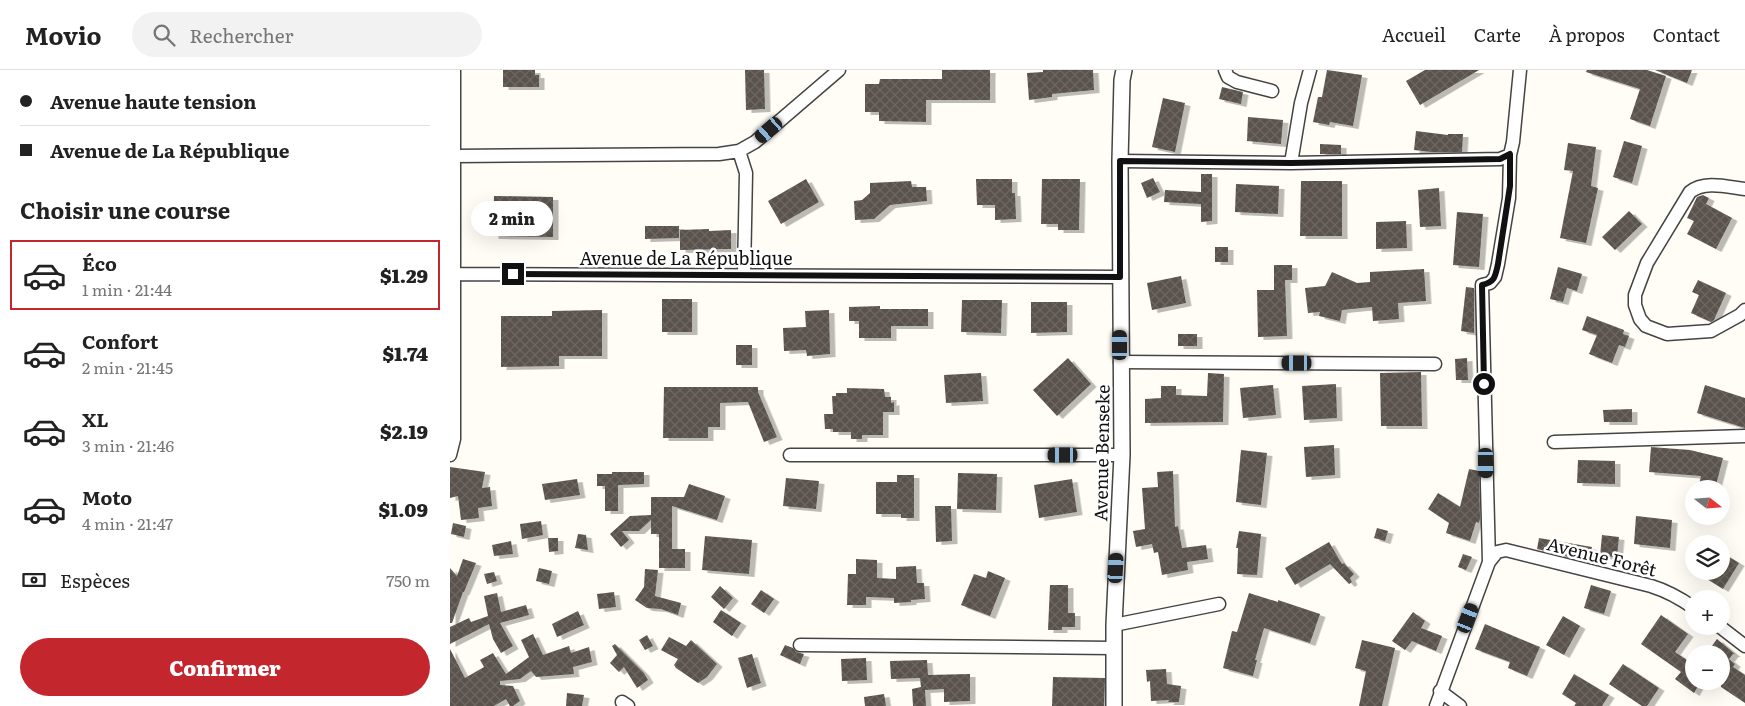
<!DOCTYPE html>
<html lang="fr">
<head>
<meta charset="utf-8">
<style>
	:root { --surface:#fff; --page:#f2f2f2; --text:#222; --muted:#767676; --line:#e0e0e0; --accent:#c4262e }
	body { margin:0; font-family:Literata,serif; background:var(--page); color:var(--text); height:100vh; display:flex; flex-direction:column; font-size:19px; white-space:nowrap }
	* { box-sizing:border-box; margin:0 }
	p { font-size:16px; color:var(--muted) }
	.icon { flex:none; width:28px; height:28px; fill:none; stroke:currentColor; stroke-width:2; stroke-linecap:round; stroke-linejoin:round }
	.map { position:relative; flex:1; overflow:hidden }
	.panel { display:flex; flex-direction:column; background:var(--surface); width:450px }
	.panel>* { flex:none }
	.top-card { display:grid; align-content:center; height:110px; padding:0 20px; background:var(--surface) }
	.needle { width:32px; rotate:107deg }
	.controls { position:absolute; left:1235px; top:410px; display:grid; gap:10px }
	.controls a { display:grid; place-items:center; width:45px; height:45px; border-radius:50%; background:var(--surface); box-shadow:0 5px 20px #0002; font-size:25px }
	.end { position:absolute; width:22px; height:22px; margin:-11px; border:6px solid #111; background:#fff; box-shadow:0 0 0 2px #fff }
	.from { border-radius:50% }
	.bubble { position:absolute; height:35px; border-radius:18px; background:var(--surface); box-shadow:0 5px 20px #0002; font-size:16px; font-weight:800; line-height:35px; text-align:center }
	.car { position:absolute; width:15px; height:30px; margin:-15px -8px; border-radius:6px; box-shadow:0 0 4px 1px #0007; background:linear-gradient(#222 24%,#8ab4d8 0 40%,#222 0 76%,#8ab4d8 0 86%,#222 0) }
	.top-card b { display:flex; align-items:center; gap:18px; height:48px; font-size:19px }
	.top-card b+b { border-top:1px solid var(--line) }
	.top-card i { width:12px; height:12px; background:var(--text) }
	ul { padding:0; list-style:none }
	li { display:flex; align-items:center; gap:15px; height:70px; margin:0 10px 8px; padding:0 10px; border:2px solid transparent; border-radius:0px }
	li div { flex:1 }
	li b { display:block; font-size:19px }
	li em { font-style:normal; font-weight:800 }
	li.on { border-color:var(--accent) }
	li>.icon { width:45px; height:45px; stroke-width:1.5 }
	h2 { padding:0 20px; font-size:22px; line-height:60px }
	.pay { display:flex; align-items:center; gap:12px; height:55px; padding:0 20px; font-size:19px }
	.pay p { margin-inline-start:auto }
	.button { display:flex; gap:10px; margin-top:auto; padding:10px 20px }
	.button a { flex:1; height:58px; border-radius:30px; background:var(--accent); color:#fff; font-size:20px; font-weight:800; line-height:58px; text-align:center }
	header { display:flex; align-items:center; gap:30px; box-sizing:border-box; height:70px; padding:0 25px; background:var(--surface); border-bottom:1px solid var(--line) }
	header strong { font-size:24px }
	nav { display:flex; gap:28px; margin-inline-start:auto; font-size:18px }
	.search { width:350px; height:45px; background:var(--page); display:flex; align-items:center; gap:12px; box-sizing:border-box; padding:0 18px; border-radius:28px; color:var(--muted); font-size:19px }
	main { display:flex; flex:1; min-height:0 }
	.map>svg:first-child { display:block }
	.building { fill:url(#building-cross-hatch); filter:url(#shadow) }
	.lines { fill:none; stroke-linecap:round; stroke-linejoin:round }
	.minor-casing { stroke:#444; stroke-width:15 }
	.tertiary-casing { stroke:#444; stroke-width:18 }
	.minor { stroke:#fff; stroke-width:12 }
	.tertiary { stroke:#fff; stroke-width:15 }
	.route { stroke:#111; stroke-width:6 }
	.labels { text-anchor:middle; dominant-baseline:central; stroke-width:5; stroke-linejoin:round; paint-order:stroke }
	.street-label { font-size:18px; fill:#111; stroke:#fff }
</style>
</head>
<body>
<header>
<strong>Movio</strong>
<div class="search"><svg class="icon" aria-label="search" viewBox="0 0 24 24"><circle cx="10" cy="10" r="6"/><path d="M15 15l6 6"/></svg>Rechercher</div>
<nav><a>Accueil</a><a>Carte</a><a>À propos</a><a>Contact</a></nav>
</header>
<main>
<section class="panel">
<div class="top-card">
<b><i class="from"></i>Avenue haute tension</b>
<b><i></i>Avenue de La République</b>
</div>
<h2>Choisir une course</h2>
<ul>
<li class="on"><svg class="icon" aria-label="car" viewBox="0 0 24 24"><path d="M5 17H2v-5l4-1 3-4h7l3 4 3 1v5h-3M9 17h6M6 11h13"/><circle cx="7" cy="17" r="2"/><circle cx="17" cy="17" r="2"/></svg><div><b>Éco</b><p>1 min · 21:44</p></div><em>$1.29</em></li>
<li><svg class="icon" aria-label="car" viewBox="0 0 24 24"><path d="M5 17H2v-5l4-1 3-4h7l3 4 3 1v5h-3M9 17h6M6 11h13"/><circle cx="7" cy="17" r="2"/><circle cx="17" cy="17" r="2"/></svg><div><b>Confort</b><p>2 min · 21:45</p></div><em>$1.74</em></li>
<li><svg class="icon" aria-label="car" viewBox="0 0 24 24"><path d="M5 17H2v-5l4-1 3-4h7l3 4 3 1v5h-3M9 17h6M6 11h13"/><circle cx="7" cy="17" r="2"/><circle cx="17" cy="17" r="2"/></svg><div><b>XL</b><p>3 min · 21:46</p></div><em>$2.19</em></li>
<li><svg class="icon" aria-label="car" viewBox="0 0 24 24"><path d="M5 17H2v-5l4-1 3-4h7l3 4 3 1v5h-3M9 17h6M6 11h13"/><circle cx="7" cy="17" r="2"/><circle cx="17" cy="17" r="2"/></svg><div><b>Moto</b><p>4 min · 21:47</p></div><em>$1.09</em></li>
</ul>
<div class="pay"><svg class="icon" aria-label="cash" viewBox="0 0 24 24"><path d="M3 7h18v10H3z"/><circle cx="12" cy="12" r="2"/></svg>Espèces<p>750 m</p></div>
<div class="button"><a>Confirmer</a></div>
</section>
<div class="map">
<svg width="1295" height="636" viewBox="0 0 1295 636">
	<defs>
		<pattern id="building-cross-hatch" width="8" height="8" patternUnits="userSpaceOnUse" patternTransform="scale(1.25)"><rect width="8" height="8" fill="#5a524d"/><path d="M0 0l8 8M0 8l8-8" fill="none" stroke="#6d6662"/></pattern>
		<filter id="shadow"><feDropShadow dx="5.5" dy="3" stdDeviation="0" flood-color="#0004"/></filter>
	</defs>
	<rect width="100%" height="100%" fill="#fffdf5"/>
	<!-- building -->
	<path class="building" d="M53,0h32v5h4v12h-36z
		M295,0h19l1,39 -19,1z
		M492,0h48v30h-64v22l-47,-1v-9h-14v-28h14l1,-5h62z
		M593,0h50l1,20 -42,4v3l-23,3 -2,-27 16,-1z
		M877,0l35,5 -9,51 -23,-4 -1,3 -16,-3 5,-25h4z
		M975,0h54l-59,35 -14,-24z
		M1137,0h60l19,6 -16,50 -20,-7 10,-30 -54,-17z
		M1205,0h37l-5,13z
		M772,17l21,5 -2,12 -22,-5z
		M713,28l22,5 -10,49 -23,-5z
		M798,47l35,3 -2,24 -34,-3z
		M966,61l32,4v-1h15l-1,18h-31l-17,-2z
		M1174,71l18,5 -10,37 -19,-6z
		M1118,73l28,4 -5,39 7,2 -12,55 -26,-5 13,-67 -9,-1z
		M870,74l21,1v9h-21z
		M751,104h11v47l-11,1v-18l-37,-2 1,-12 36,2z
		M703,108l7,14 -13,6 -6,-15z
		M356,109l13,23 -38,22 -13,-23z
		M526,109h36v14h3l1,26 -21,1v-15h-18z
		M592,109h38l-1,51h-21v-6h-17z
		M461,111l1,6h14l1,14 -37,4 -16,14 -19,1 -1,-19 8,-1 8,-7v-10z
		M851,111h41v55h-42z
		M786,114l43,2 -1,28 -43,-2z
		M989,118l2,38 -21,1 -2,-37z
		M1253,125l6,3 -3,6 26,14 -16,31 -29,-15 7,-13 -7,-3 10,-21z
		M44,126l59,1v40l-60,-1z
		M1179,141l13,13 -27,26 -13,-13z
		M1007,142l26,2 -4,53 -26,-2z
		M956,151l1,27 -31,1v-27z
		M195,156h34v12l-34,1z
		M259,159v2l22,-1v19l-51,1v-20z
		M765,177h13v15h-13z
		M824,195h18v15h-7l2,56 -29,1 -1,-47h17z
		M1108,197l24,7 -5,17 -10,-3 -4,14 -13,-3z
		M974,199l2,32 -28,2 1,16 -26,2 -1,-14 -30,3 -2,11 -21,-5 1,-4 -12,1 -3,-25 20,-2 7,-14 25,11 13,-1v-10z
		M731,206l5,27 -34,7 -5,-27z
		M1248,210l28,13 -12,27 -3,2 -20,-9 8,-18 -7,-3z
		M1016,217l8,1v45l-13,-2z
		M212,229h30v33h-30z
		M512,230h40l-1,33 -40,-1z
		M581,232h36v30l-36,1z
		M430,236v3h48v17h-37v12h-32v-17h-10v-14z
		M152,240v46h-43v10l-58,1v-51h51v-5z
		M379,240l1,44 -23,2 -1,-6 -22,1 -1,-23 23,-1 -1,-16z
		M1137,246l37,14 -1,4 6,2 -4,11 -6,-2 -7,18 -23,-9 8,-19 -15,-5z
		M728,264h19v12h-19z
		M286,275h16v20h-16z
		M618,288l23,26 -34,32 -24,-26z
		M1017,288l1,22h-12l-1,-21z
		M971,302l1,54h-41l-1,-53z
		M531,303l2,28 -37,2 -2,-28z
		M758,303l16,1 -1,48 -78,1v-24l16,-1v-12h15v9l31,1z
		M886,314l1,34 -33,2 -2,-34z
		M823,315l3,30 -33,3 -3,-30z
		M1255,315l40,13v30l-48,-15z
		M214,317h94v5l19,45 -13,5 -16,-40 -28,1v24h-12v11h-45z
		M397,318l37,1 1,8h6v6l3,-1v10h-11v23h-21v4h-11v-7h-18v-3h-8l-1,-15h9l-1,-18h4v-3h11z
		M1182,339v13h-28l-1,-12z
		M884,375l1,30 -29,2 -2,-30z
		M1201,377l39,3 33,8 -8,31h-17l3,-13 -52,-4z
		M791,380l26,3 -6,52 -25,-3z
		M1128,390l37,1v23l-38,-1z
		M0,397l35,5 -3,16 8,-1 2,19 -14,2 1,10 -18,2 -3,-24 -8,2z
		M1019,399l10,2 1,48 -1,4 -3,-1 -6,19 -24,-8 3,-10 -21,-14 10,-16 22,14z
		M723,401l2,56 3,-1 4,22 24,-3 2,14 -21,3 1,8 -26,5 -4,-23 -4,1 -2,-9 -16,3 -3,-16 12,-2 -3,-41 16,-1 -1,-15z
		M162,402h32v12l-26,1v26h-13v-25h-8v-12h15z
		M508,403l39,1 -1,36 -39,-1z
		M447,405h17v43h-13v-4h-25v-32h21z
		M336,408l33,3 -3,28 -33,-3z
		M127,409l3,16 -35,5 -3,-16z
		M622,409l5,33 -38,6 -5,-33z
		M239,414l36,12 -8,24 -45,-14v43h13v19h-26v-34h-8v-14l-12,11h-17l7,9 -8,7 -11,-13 20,-18 21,-1v-18h33z
		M485,436h16l1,35 -16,1z
		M1186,446l36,4 -2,28 -36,-4z
		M91,451l2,14 -21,4 -2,-15z
		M3,453l13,3 -2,11 -13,-3z
		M927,458l11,3 -3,10 -11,-3z
		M789,461l22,3 -4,41 -20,-1 1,-26h-2z
		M128,464l8,1 2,15 -13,-2z
		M1152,465l17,2 -2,20 -17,-1z
		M255,466l47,4 -3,34 -47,-4z
		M98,468h10v13l-9,1z
		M1089,468l53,9 -3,15 -52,-13z
		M61,471l2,13 -19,2 -2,-11z
		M879,472l13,22 2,-1 10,11 -4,4 2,4 -3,2 -19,-20 -35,21 -10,-17z
		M1271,482l18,11 -16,26 -29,-18h27z
		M1013,484l9,3 -6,13 -8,-3z
		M13,489l13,4 -12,29h-1l-11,31h-2v-55l7,8z
		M406,489l21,1v18l19,1v-12l20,-1 1,17h7l1,16 -14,1v2l-17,1v-5l-28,-1v8h-19l1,-31h8z
		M89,498l13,3 -3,13 -13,-3z
		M195,499l13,1 -3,26 26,7 -3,12 -17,-6 -14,-1 -12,-8 9,-13z
		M538,501l17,7 -15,38 -29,-11 13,-31 12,4z
		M44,502l3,9 -10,3 -3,-10z
		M600,515h18v28h7v14h-13v3h-14z
		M1141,515l20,6 -7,23 -20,-6z
		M270,516l13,12 -9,11 -13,-12z
		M311,520l13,9 -10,14 -13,-9z
		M164,522l2,15 -17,2 -2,-15z
		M47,523l4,19 25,-7 3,10 -29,8 13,23 -12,7 -8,-14 -4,-15 -39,20v-17l19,-9 2,4 17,-6 -4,-20z
		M799,523l29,9v-2l42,14 -10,29 -46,-15 -9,32h2l-4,16 -30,-8 9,-37 5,1z
		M271,540l20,13 -9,13 -19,-14z
		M128,541l6,14 -27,12 -5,-13z
		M963,542l12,9 -4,7 21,8 -6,15 -24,-10 -7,9 -13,-9z
		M1211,545l27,19 -13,18 19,13v16h7l-7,12 -19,-14 6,-7 -40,-28z
		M1113,546l17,10 -16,29 -18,-10z
		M1035,554l55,23 -13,29 -19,-8 2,-6 -35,-13z
		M83,564l10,21 26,-9 2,7 18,-6 3,15 -19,5 1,7 -38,3 -5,-6 -11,8 -20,2v4l13,1 7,15 -7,5h-3l-4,-7 -12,7h-44v-57l15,29 19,-11 -4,-7 13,-7 13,21 23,-17 -8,-17z
		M197,565l6,11 -8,4 -6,-10z
		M219,567l17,9 5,-6 26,24 -10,13 -9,6 -22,-15 -2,-3 4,-6 -17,-9z
		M1267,569l18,15h-2l-4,5 6,5 -2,3 12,8v28l-24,-16v-33h-15z
		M912,570l33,8 -13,58h-23l7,-35 -11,-3z
		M165,574l29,29 4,7 -11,8 -13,-21 -5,5 -9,-9 7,-8 -5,-9z
		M335,575l8,3 3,4 8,2 -4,10 -20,-9z
		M302,584l9,29 -14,5 -9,-30z
		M416,588l1,22 -25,1 -1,-22z
		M477,590l1,15 42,-1v27l-26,1v-13l-19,1 1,16h-13l-1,-17 9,-2 -1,-9 -29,1 -1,-18z
		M1173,594l36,24 -12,18h-5l-33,-22z
		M716,599l1,15 14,2 -2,16h-11l1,-2 -18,1 -1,-20 -3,1 -1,-12z
		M1124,604l35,21 -7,11h-28l2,-3 -14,-9z
		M603,607l52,1 -1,28h-52z
		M117,623l17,2 -2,11h-16z
		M434,624l2,12h-21l-1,-9z"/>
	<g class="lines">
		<defs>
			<path id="minor" d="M775,0l3,7 9,5 35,9
				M289,81l7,22 -2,101
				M0,88l5,-2 264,-2 20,-3 16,-9 84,-72
				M670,91l171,2 209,-4 10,-4
				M841,93l10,-60 9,-33
				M1295,119c-17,-2 -41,-9 -55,3l-43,71 -12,32v10l5,14 6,7 21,8 44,-3 29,-16 5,-5
				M5,204l665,3
				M670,292l315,2
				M1104,372l191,-6
				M0,385l4,-16v-369
				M340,385h332
				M1039,492l-7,-277 8,-2 5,-6 3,-13 11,-66 1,-43 3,-13 7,-72
				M664,555l105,-21
				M1269,556l26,20
				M350,575l313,3
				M990,621l20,15
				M172,632l6,4
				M986,636l53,-144 8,-10 9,-2 145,36c16,5 29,12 43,22"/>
			<path id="tertiary" d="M664,636v-81l8,-170 -2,-294 2,-81 2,-10"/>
		</defs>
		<!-- minor casing -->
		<use href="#minor" class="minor-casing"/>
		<!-- tertiary casing -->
		<use href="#tertiary" class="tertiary-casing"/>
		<!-- minor -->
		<use href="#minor" class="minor"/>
		<!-- tertiary -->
		<use href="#tertiary" class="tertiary"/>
	</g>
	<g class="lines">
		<!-- route -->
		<path class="route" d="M63,204l607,3v-116l171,2 209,-4 10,-5v32l-12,78c-3,13 -3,18 -16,21l2,99"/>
	</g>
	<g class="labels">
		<!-- street labels -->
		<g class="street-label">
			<text x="236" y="187">Avenue de La République</text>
			<text transform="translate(651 383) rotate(-89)">Avenue Benseke</text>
			<text transform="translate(1152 486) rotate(14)">Avenue Forêt</text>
		</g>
	</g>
</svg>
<div class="controls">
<a><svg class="needle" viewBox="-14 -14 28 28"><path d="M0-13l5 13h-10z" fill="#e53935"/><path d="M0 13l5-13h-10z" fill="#767676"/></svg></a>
<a><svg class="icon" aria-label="layers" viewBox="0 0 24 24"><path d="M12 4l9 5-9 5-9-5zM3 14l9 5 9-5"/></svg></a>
<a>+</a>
<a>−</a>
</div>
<i class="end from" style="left:1034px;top:314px"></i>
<i class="end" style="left:63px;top:204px"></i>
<div class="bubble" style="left:21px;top:131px;width:82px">2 min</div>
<i class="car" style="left:319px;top:60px;rotate:229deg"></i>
<i class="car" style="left:670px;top:275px;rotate:0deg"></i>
<i class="car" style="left:847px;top:293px;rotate:270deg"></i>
<i class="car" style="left:613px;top:385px;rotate:270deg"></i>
<i class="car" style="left:1036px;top:393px;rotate:179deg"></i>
<i class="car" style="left:666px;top:498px;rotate:3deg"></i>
<i class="car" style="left:1018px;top:548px;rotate:21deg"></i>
</div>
</main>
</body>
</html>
